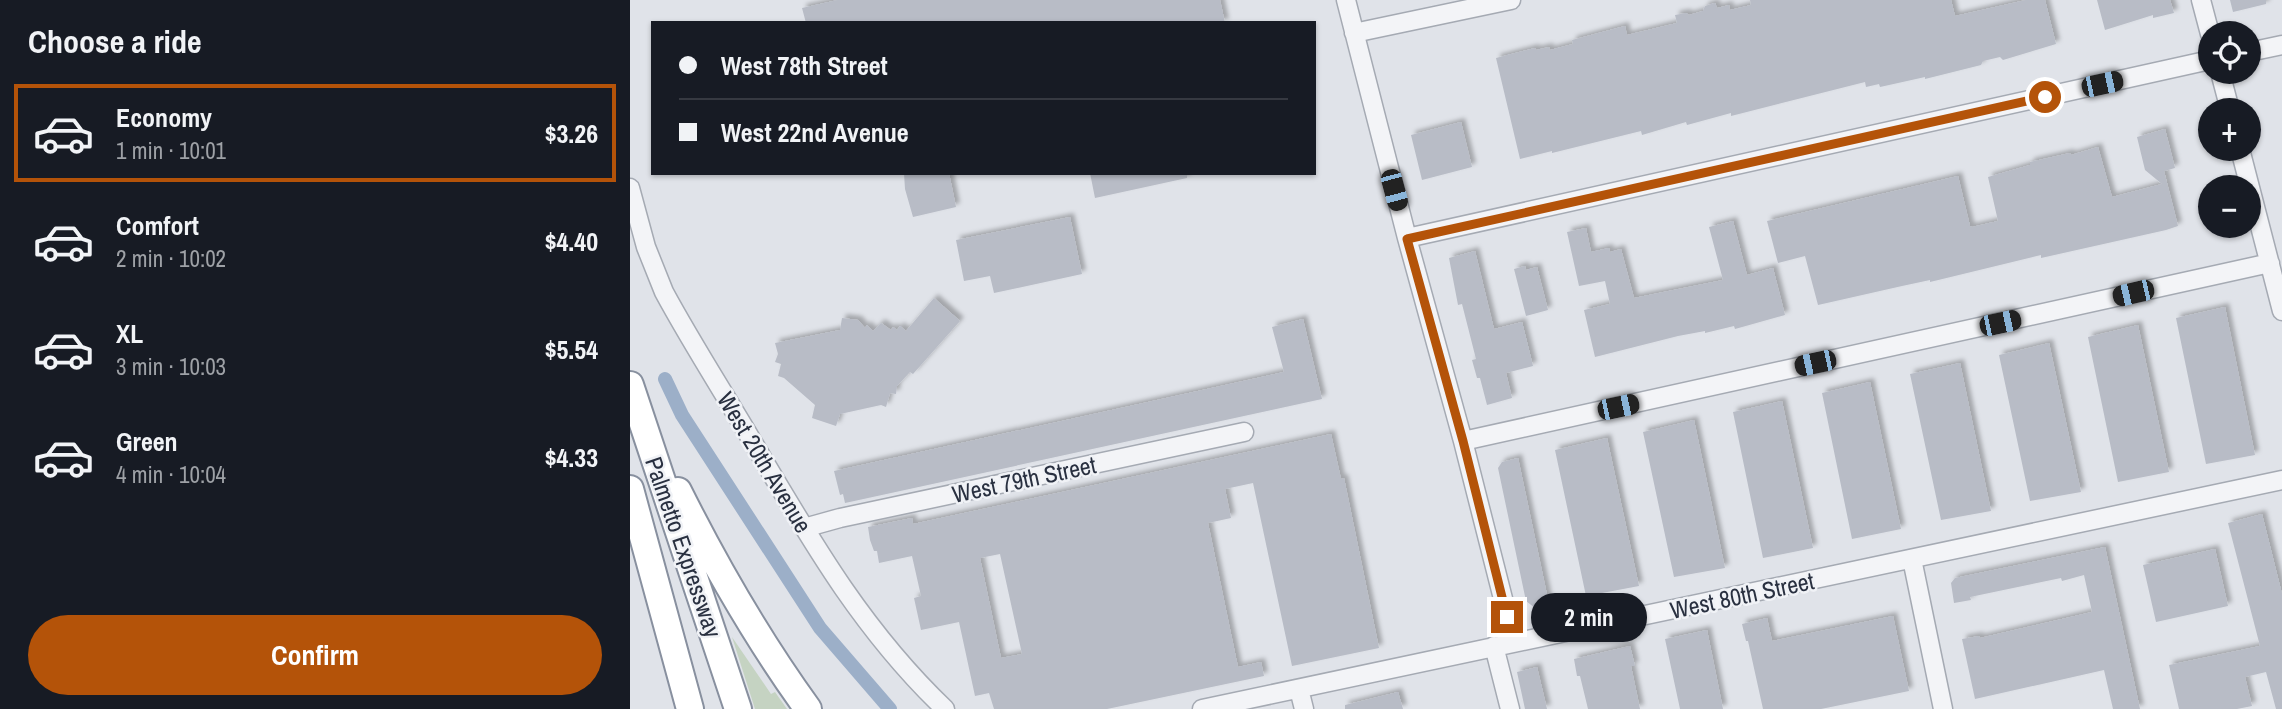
<!DOCTYPE html>
<html lang="en">
<head>
<meta charset="utf-8">
<style>
	:root { --surface:#171b24; --page:#20242c; --text:#f1f3f6; --muted:#9ea1a6; --line:#363941; --accent:#b45309 }
	body { margin:0; font-family:"Archivo Narrow",sans-serif; background:var(--page); color:var(--text); height:100vh; display:flex; flex-direction:column; font-size:26px; white-space:nowrap }
	* { box-sizing:border-box; margin:0 }
	p { font-size:23px; color:var(--muted) }
	.icon { flex:none; width:38px; height:38px; fill:none; stroke:currentColor; stroke-width:2; stroke-linecap:round; stroke-linejoin:round }
	.map { position:relative; flex:1; overflow:hidden }
	.details { display:flex; flex-direction:column; background:var(--surface); width:630px }
	.details>* { flex:none }
	.guide { position:absolute; left:21px; top:21px; width:665px; height:154px; border-radius:0px; box-shadow:0 2px 5px #0004; display:grid; align-content:center; height:154px; padding:0 28px; background:var(--surface) }
	.tools { position:absolute; left:1568px; top:21px; display:grid; gap:14px }
	.tools a { display:grid; place-items:center; width:63px; height:63px; border-radius:50%; background:var(--surface); box-shadow:0 2px 5px #0004; font-size:35px }
	.end { position:absolute; width:32px; height:32px; margin:-16px; border:9px solid #b45309; background:#fff; box-shadow:0 0 0 4px #fff }
	.from { border-radius:50% }
	.bubble { position:absolute; height:49px; border-radius:24px; background:var(--surface); box-shadow:0 2px 5px #0004; font-size:23px; font-weight:800; line-height:49px; text-align:center }
	.car { position:absolute; width:21px; height:42px; margin:-21px -10px; border-radius:9px; box-shadow:0 0 5px 2px #0007; background:linear-gradient(#222 24%,#8ab4d8 0 40%,#222 0 76%,#8ab4d8 0 86%,#222 0) }
	.guide b { display:flex; align-items:center; gap:24px; height:66px; font-size:26px }
	.guide b+b { border-top:2px solid var(--line) }
	.guide i { width:18px; height:18px; background:var(--text) }
	ul { padding:0; list-style:none }
	li { display:flex; align-items:center; gap:21px; height:98px; margin:0 14px 10px; padding:0 14px; border:4px solid transparent; border-radius:0px }
	li div { flex:1 }
	li b { display:block; font-size:26px }
	li em { font-style:normal; font-weight:800 }
	li.selected { border-color:var(--accent) }
	li>.icon { width:63px; height:63px; stroke-width:1.5 }
	h2 { padding:0 28px; font-size:32px; line-height:84px }
	.primary-button { display:flex; gap:14px; margin-top:auto; padding:14px 28px }
	.primary-button a { flex:1; height:80px; border-radius:42px; background:var(--accent); color:#fff; font-size:28px; font-weight:800; line-height:80px; text-align:center }
	main { display:flex; flex:1; min-height:0 }
	.map>svg:first-child { display:block }
	.green { fill:#c5d3c2 }
	.lines { fill:none; stroke-linecap:round; stroke-linejoin:round }
	.canal { stroke:#9cafc8; stroke-width:14 }
	.building { fill:#b8bcc6; fill-rule:evenodd; filter:url(#shadow) }
	.minor-casing { stroke:#a5aab3; stroke-width:21 }
	.highway-casing { stroke:#88909f; stroke-width:30 }
	.minor { stroke:#f3f4f7; stroke-width:18 }
	.highway { stroke:#fff; stroke-width:26 }
	.route { stroke:#b45309; stroke-width:9 }
	.labels { text-anchor:middle; dominant-baseline:central; stroke-width:5; stroke-linejoin:round; paint-order:stroke }
	.street-label { font-size:24px; fill:#293040; stroke:#f0f2f6 }
</style>
</head>
<body>
<main>
<section class="details">
<h2>Choose a ride</h2>
<ul>
<li class="selected"><svg class="icon" aria-label="car" viewBox="0 0 24 24"><path d="M5 17H2v-5l4-1 3-4h7l3 4 3 1v5h-3M9 17h6M6 11h13"/><circle cx="7" cy="17" r="2"/><circle cx="17" cy="17" r="2"/></svg><div><b>Economy</b><p>1 min · 10:01</p></div><em>$3.26</em></li>
<li><svg class="icon" aria-label="car" viewBox="0 0 24 24"><path d="M5 17H2v-5l4-1 3-4h7l3 4 3 1v5h-3M9 17h6M6 11h13"/><circle cx="7" cy="17" r="2"/><circle cx="17" cy="17" r="2"/></svg><div><b>Comfort</b><p>2 min · 10:02</p></div><em>$4.40</em></li>
<li><svg class="icon" aria-label="car" viewBox="0 0 24 24"><path d="M5 17H2v-5l4-1 3-4h7l3 4 3 1v5h-3M9 17h6M6 11h13"/><circle cx="7" cy="17" r="2"/><circle cx="17" cy="17" r="2"/></svg><div><b>XL</b><p>3 min · 10:03</p></div><em>$5.54</em></li>
<li><svg class="icon" aria-label="car" viewBox="0 0 24 24"><path d="M5 17H2v-5l4-1 3-4h7l3 4 3 1v5h-3M9 17h6M6 11h13"/><circle cx="7" cy="17" r="2"/><circle cx="17" cy="17" r="2"/></svg><div><b>Green</b><p>4 min · 10:04</p></div><em>$4.33</em></li>
</ul>
<div class="primary-button"><a>Confirm</a></div>
</section>
<div class="map">
<svg width="1652" height="709" viewBox="0 0 1652 709">
	<defs>
		<filter id="shadow"><feDropShadow dx="4" dy="-4" stdDeviation="2" flood-color="#0004"/></filter>
	</defs>
	<rect width="100%" height="100%" fill="#e0e3e9"/>
	<!-- green -->
	<path class="green" d="M102,637l39,57 4,-2 12,17h-32z"/>
	<g class="lines">
		<!-- canal -->
		<path class="canal" d="M35,379l17,36 138,213 70,81"/>
	</g>
	<!-- building -->
	<path class="building" d="M208,0h382l5,23h-419l-4,-15z
		M1120,0h201l4,16 71,-16h19l11,44 -53,16 -3,-3 -17,4 -2,4 -56,14v-2l-45,10 -1,-3 -13,3 -1,-5 -134,34v-3l-44,12 -1,-3 -44,13 -1,-4 -89,22v-2l-32,8 -24,-101 39,-10 1,2 13,-3 1,3 23,-6 -1,-4 53,-14 2,9 50,-12 -2,-8 11,-2 3,2 14,-4 2,-5 10,-3 2,5 12,-3 1,5 21,-5z
		M1467,0h73l4,13 -21,5v-3l-48,15z
		M1600,0h36v4l-33,8z
		M831,122l11,45 -50,13 -11,-45z
		M1535,129l10,39 -11,3 14,55 -12,4 -125,28v-3l-111,27v-2l-28,6 -84,19 -13,-49 -27,7 -11,-42 191,-45 12,50 2,1 26,-6 -10,-44 42,-12v-3l40,-9 1,2 27,-8 14,50 50,-13 -17,-14 -8,-33z
		M274,173h45l7,34 -43,10 -8,-28z
		M460,173h97v5l-92,20z
		M440,217l12,57 -88,19 -4,-17 -26,5 -8,-41z
		M1103,221l14,54 26,-7 12,47 -50,14 -1,-3 -29,7v-2l-27,5 -83,21 -11,-47 26,-6 -5,-23 -26,5 -12,-54 19,-4 5,24 18,-4 1,4 11,-3 13,49 89,-18 -14,-53z
		M845,251l19,78 28,-7 11,44 -27,7 6,25 -25,7 -7,-27h-3l-5,-18 4,-1 -14,-55 -4,1 -9,-47z
		M895,266l1,4 11,-3 11,43 -22,6 -12,-47z
		M304,298l26,23 -47,53 -3,-2 -13,14 -1,8 -6,-1 -4,14 -5,-2 -41,9 -4,12 -24,-8 3,-13 -31,-27 -6,-2 3,-12 -6,-2 3,-8 -3,-11 65,-13 2,-12 16,2 7,8 2,-3 6,6 8,-8 10,7 2,-3 4,3 3,-4 6,5z
		M1595,307l30,148 -49,9 -30,-146z
		M673,319l19,80 -477,104 -2,-9 -3,1 -6,-24 450,-99 -12,-45z
		M1508,325l31,147 -51,10 -30,-145z
		M1419,343l32,149 -51,9 -31,-146z
		M1330,363l31,148 -50,9 -31,-146z
		M1240,382l31,147 -49,10 -30,-146z
		M1152,401l31,147 -50,10 -30,-146z
		M1064,420l31,148 -51,9 -31,-145z
		M701,434l10,45 3,-1 35,170 -87,18 -39,-183 -28,6 6,29 -23,5 22,106 8,38 23,-5 3,14 -157,33h-113l-5,-16 -14,3 -16,-74 -38,8 -7,-32 7,-2 -9,-40 -33,7 -2,-12h-3l-4,-11 -2,-13 44,-9 1,6zM370,554l22,100 -21,4 -21,-100z
		M977,438l32,148 -53,10 -31,-146z
		M888,458l31,146 -14,4 -9,-7 -28,-133 4,-6z
		M1632,514l20,80v115h-6l-10,-37 -21,5 7,29 -15,3h-58l-10,-44 91,-19 -32,-123z
		M1475,547l35,162h-27l-9,-39 -129,29 -13,-60 17,-3 1,2 112,-26 -8,-37 -22,6 -1,-3 -91,19 1,3 -17,3 -3,-20 4,-5z
		M1585,549l13,57 -72,16 -13,-57z
		M1263,616l16,75 -88,18h-58l-15,-68h-2l-4,-17 25,-6 5,23z
		M1077,630l16,79h-43l-15,-70z
		M1000,646l5,20h-4l9,43h-52l-8,-33h-3l-3,-17z
		M907,667l10,42h-22l-8,-37z
		M768,692l5,17h-58v-4z"/>
	<g class="lines">
		<defs>
			<path id="minor" d="M716,0l61,238 56,203 51,201
				M1571,0l9,34
				M724,33l157,-33
				M1619,52l33,-7
				M1590,72l10,38
				M1610,149l42,162
				M0,188l16,59 18,45c27,50 58,98 87,147 58,98 110,190 194,270
				M777,238l803,-178
				M833,441l807,-178
				M174,528l36,-10 404,-86
				M1282,559l31,150
				M864,646l16,63
				M669,689l5,20
				M572,709l1080,-229"/>
			<path id="highway" d="M0,385l108,324
				M0,489l60,220
				M48,491c38,76 80,149 130,218"/>
		</defs>
		<!-- minor casing -->
		<use href="#minor" class="minor-casing"/>
		<!-- highway casing -->
		<use href="#highway" class="highway-casing"/>
		<!-- minor -->
		<use href="#minor" class="minor"/>
		<!-- highway -->
		<use href="#highway" class="highway"/>
	</g>
	<g class="lines">
		<!-- route -->
		<path class="route" d="M877,617l-44,-176 -56,-202 638,-142"/>
	</g>
	<g class="labels">
		<!-- street labels -->
		<g class="street-label">
			<text transform="translate(135 462) rotate(59)">West 20th Avenue</text>
			<text transform="translate(394 479) rotate(-12)">West 79th Street</text>
			<text transform="translate(54 547) rotate(71)">Palmetto Expressway</text>
			<text transform="translate(1112 595) rotate(-12)">West 80th Street</text>
		</g>
	</g>
</svg>
<div class="tools">
<a><svg class="icon" aria-label="locate" viewBox="0 0 24 24"><circle cx="12" cy="12" r="6"/><path d="M12 2v4M12 18v4M2 12h4M18 12h4"/></svg></a>
<a>+</a>
<a>−</a>
</div>
<i class="end from" style="left:1415px;top:97px"></i>
<i class="end" style="left:877px;top:617px"></i>
<div class="bubble" style="left:901px;top:593px;width:116px">2 min</div>
<i class="car" style="left:1472px;top:84px;rotate:78deg"></i>
<i class="car" style="left:764px;top:190px;rotate:165deg"></i>
<i class="car" style="left:1503px;top:293px;rotate:257deg"></i>
<i class="car" style="left:1370px;top:323px;rotate:78deg"></i>
<i class="car" style="left:1185px;top:363px;rotate:258deg"></i>
<i class="car" style="left:988px;top:407px;rotate:78deg"></i>
<div class="guide">
<b><i class="from"></i>West 78th Street</b>
<b><i></i>West 22nd Avenue</b>
</div>
</div>
</main>
</body>
</html>
